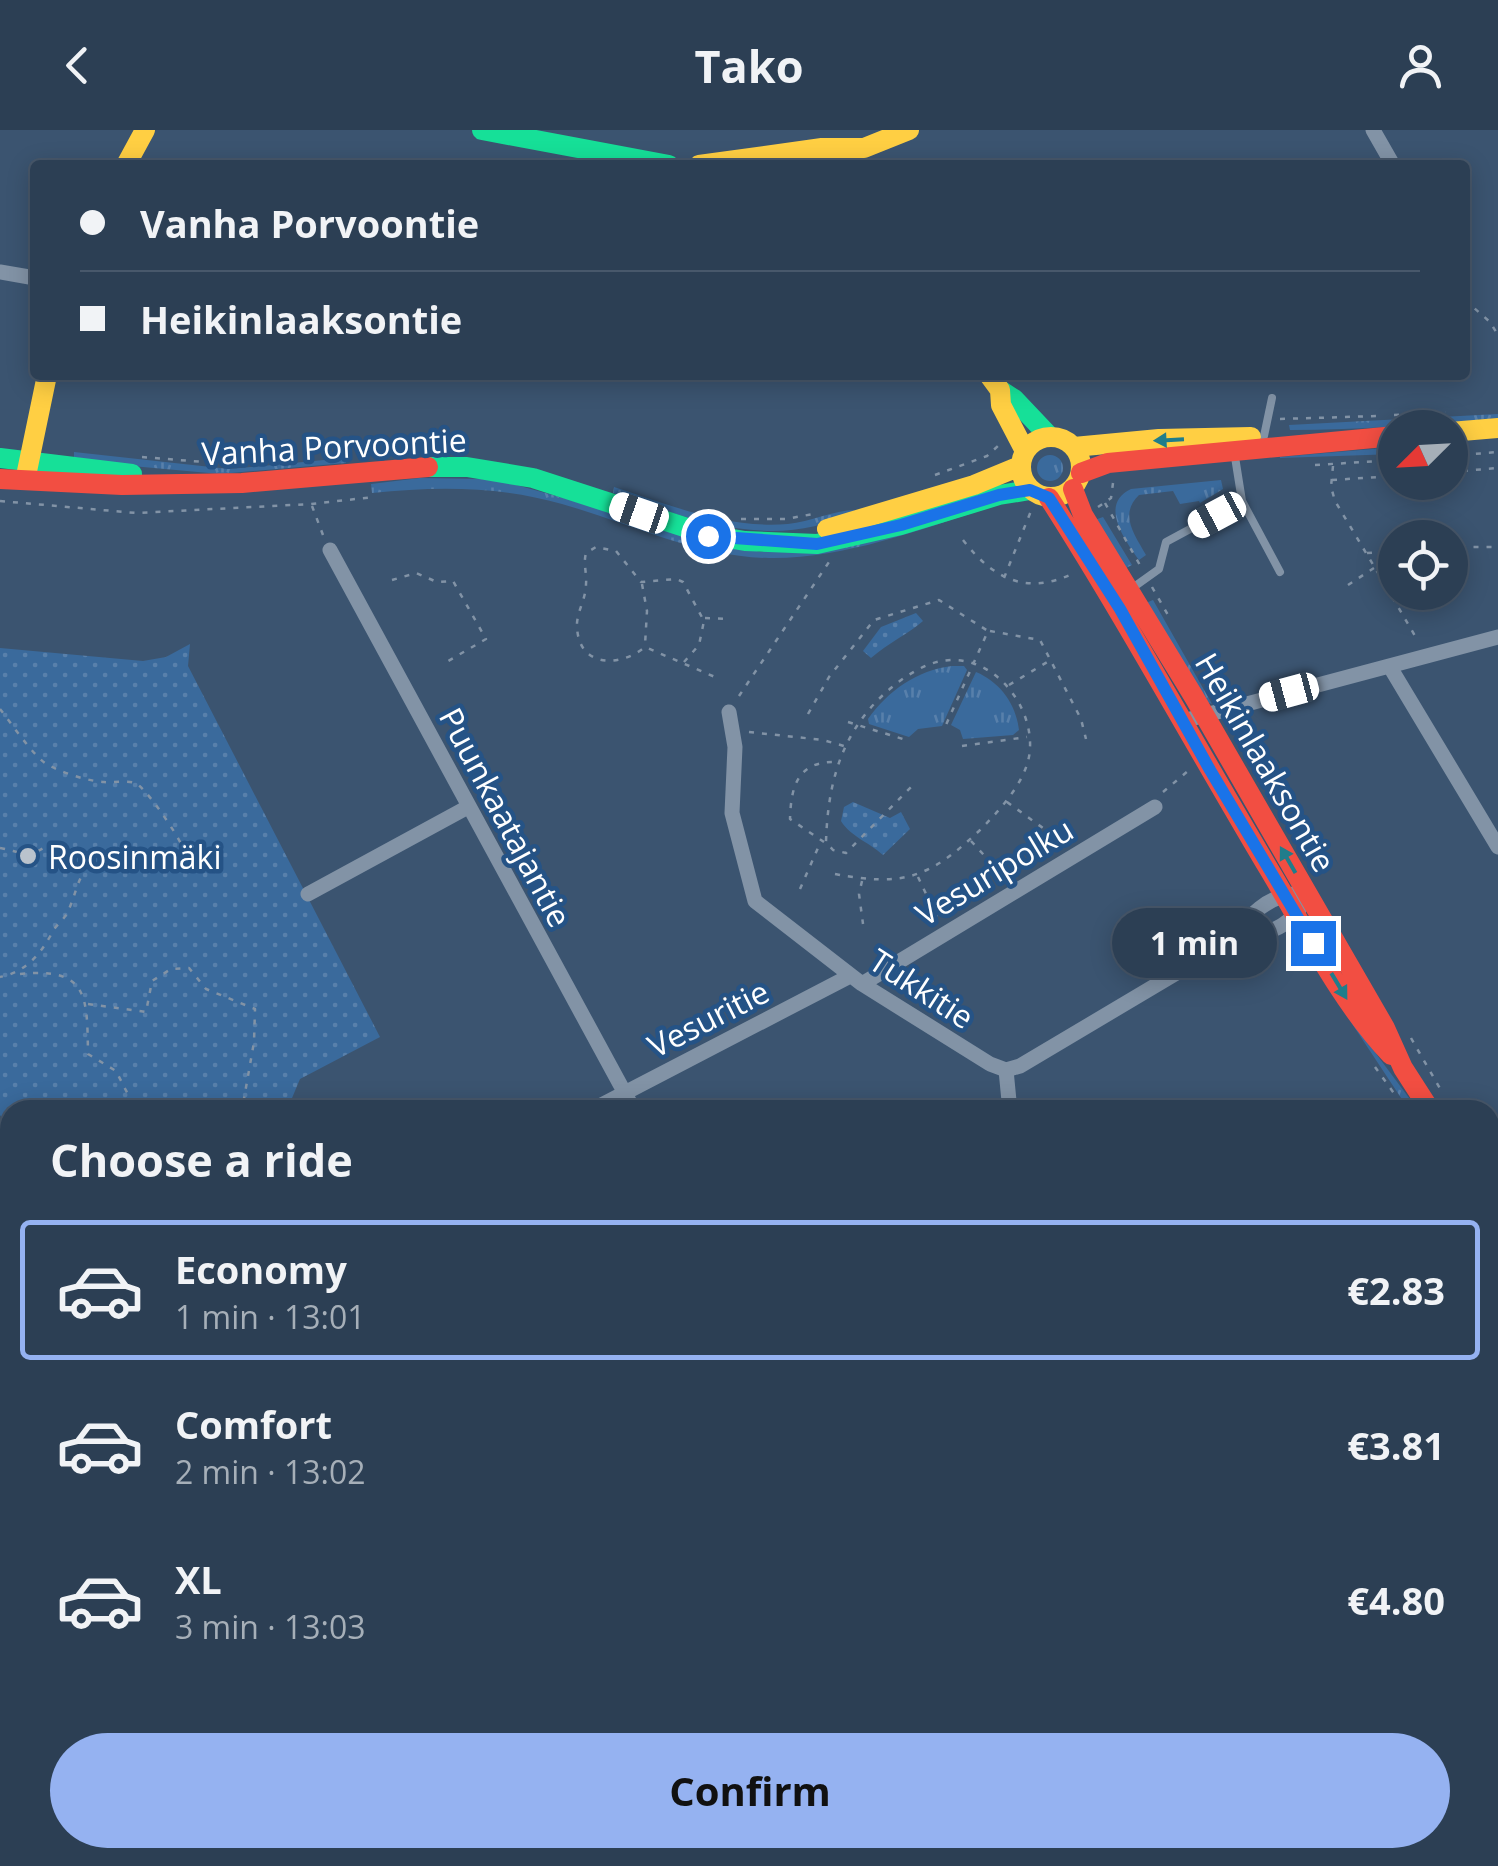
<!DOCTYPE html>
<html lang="en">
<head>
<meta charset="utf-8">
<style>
	:root { --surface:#2c3f54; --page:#34465a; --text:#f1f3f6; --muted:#a6afb8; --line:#48586b; --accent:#95b2f1 }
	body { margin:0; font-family:"Open Sans",sans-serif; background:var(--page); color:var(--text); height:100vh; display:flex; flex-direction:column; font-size:38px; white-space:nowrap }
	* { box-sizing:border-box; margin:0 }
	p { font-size:32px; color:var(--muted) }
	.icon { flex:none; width:55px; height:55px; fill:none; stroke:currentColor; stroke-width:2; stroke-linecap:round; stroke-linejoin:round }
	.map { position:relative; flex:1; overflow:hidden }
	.details { position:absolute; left:0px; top:970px; width:1500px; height:768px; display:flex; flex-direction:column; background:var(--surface); border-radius:30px 30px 0 0; box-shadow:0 5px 25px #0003,0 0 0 2px var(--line) }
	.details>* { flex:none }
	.guide { position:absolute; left:30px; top:30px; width:1440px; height:220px; border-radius:10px; box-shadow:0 5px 25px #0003,0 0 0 2px var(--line); display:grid; align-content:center; height:220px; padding:0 50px; background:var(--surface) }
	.needle { width:65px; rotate:246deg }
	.buttons { position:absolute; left:1378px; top:280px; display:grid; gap:20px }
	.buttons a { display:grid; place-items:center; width:90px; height:90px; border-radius:50%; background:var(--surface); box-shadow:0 5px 25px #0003,0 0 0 2px var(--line); font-size:50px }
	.end { position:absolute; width:45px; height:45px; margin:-22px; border:12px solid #1a73e8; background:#fff; box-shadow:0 0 0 5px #fff }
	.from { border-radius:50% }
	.bubble { position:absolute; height:70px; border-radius:35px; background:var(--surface); box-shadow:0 5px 25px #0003,0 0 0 2px var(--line); font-size:32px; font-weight:700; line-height:70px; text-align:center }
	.car { position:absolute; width:30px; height:60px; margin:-30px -15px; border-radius:12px; box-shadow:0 0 8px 2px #0007; background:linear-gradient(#fff 24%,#345 0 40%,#fff 0 76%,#345 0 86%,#fff 0) }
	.guide b { display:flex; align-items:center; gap:35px; height:95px; font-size:38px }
	.guide b+b { border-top:2px solid var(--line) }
	.guide i { width:25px; height:25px; background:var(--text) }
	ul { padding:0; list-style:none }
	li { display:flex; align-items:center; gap:30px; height:140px; margin:0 20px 15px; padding:0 30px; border:5px solid transparent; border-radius:10px }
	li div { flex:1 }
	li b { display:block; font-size:38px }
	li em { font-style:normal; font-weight:700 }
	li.selected { border-color:var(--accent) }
	li>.icon { width:90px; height:90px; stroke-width:1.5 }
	h2 { padding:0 50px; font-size:45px; line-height:120px }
	.action { display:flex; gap:20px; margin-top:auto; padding:20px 50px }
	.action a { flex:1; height:115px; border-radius:60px; background:var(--accent); color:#111; font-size:40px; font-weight:700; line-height:115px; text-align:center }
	header { display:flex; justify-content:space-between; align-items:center; height:130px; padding:0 50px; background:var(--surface); font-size:45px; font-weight:700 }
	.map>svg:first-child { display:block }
	.grass { fill:url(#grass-tufts) }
	.park { fill:url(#park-dots) }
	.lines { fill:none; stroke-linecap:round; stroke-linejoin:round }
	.path { stroke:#8293a6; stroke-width:2.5; stroke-dasharray:5 8; stroke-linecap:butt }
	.lane { stroke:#8293a6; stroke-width:8 }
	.street { stroke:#8293a6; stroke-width:15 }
	.fast { stroke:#16e098; stroke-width:20 }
	.slow { stroke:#ffcf43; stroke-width:20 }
	.jam { stroke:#f24e42; stroke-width:20 }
	.oneway { fill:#207d8b }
	.route { stroke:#1a73e8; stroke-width:12 }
	.poi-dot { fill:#bac3cd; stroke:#255386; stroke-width:4 }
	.labels { text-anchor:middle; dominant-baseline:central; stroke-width:9; stroke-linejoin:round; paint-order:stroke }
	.street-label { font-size:32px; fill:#fff; stroke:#255386 }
	.poi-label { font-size:32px; fill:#fff; stroke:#255386; text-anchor:start }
</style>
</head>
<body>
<header><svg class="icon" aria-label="back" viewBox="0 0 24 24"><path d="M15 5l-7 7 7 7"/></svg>Tako<svg class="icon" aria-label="person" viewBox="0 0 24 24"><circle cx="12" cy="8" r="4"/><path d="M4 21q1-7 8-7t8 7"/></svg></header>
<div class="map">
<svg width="1498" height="1736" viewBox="0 0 1498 1736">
	<defs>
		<pattern id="grass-tufts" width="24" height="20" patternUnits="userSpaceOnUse" patternTransform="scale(2.5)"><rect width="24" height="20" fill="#3a6a9c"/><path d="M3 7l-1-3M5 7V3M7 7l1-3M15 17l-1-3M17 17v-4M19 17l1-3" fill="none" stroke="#5880ab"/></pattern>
		<pattern id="park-dots" width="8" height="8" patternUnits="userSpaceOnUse" patternTransform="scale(2.5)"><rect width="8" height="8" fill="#3a6a9c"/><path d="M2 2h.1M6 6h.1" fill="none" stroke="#5880ab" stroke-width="1.8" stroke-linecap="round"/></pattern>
	</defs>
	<rect width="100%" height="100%" fill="#3b5470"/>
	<!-- grass -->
	<path class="grass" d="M1498,284v4c-69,7 -139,12 -208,12l-1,-5z
		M1395,317v7l-115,4v-1z
		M74,322l155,17 116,-11 1,5 -126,11 -88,-8 -58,-9z
		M1037 338a13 13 0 1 1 26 0a13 13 0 1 1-26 0Z
		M420,348l62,1 27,4 251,69 232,-45c-72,22 -147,52 -223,51 -73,-1 -139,-35 -207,-54 -63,-18 -125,-18 -190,-11l-1,-9z
		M1221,350l2,9 -23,14 -1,-2 -19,3 -7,-13 -34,4c-20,19 -5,39 7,60l-7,5c-15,-21 -40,-56 -8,-71z
		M614,357c56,18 113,42 174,37 22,-2 46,-14 67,-14 -77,44 -165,9 -242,-17z
		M1103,387l29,48 -6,3 -34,-47z
		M1153,470l59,104 -6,-2 -60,-99z
		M952,536h12l3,4 -25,56 -24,3 -9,8 -40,-13 -1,-5c20,-28 49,-49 84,-53z
		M976,542c24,10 40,32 43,58l-6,5 -50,4 -3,-9 -9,-5z
		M1339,874l79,106h-9z"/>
	<!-- park -->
	<path class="park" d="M916,483l7,8c-15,13 -35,22 -52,37l-8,-7 18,-24z
		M190,514l-2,22 192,371 -80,42 -13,31h-277v19l-10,-14v-467l143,13 23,-4z
		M853,672l37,16 11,-6 9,17 -27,26c-14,-13 -32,-18 -42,-34l3,-14z
		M0,1436l10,17v275h97l3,8h-110z"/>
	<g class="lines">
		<!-- path -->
		<path class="path" d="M1465,170l25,22 8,13
			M1394,285l52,-3
			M1280,289l96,-3
			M1450,326l48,-4
			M142,327l62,5
			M1315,335l80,-5
			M1333,336l-2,21 4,14 55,92
			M1450,342l48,-4
			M935,345l52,-19 12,-11
			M1332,350l63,-4
			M0,371l136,12 175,-9 63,-7
			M1105,373l36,64
			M312,376l11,29
			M1098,377l13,-9 2,-15
			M741,389h45l27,-5
			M963,410c30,39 64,56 111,33
			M1367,423l28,-2
			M1450,426l15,-9h33
			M1004,448l27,-67
			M392,450l24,-7 21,9 16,-1 33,58 -43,25
			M642,454l5,27 -2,34
			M1348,455l26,-17
			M1395,456l-5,7 28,48
			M1152,457l16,28
			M705,488l22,1
			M990,501l50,9 41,79 5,20
			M684,532l15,-17 5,-24 -21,-39 -7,-3 -35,3 -25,-31 -20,-4 -10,6c-3,11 1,20 0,31 0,14 -8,26 -9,39 -1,44 41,46 68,24l70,30
			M1009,555l40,-24
			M739,566l90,-134
			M0,579c11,14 32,45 45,54 14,9 42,18 59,19 9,1 22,-2 31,1 9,2 42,51 46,61
			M808,584l21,-37 45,-57 65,-20 49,31 -43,96
			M848,592l58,18
			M749,602l74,8 21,6
			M962,616l65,-9
			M1163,662l25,-21
			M1007,672l58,42
			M971,711l35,38
			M824,712l-34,-23c1,-32 7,-58 46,-57
			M0,718c23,4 28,12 51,-5l32,30c-7,13 -9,26 -15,38 -3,8 -11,13 -15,20 -12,23 -27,41 -53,46
			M835,744c68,13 94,4 144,-43 21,-21 50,-52 51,-83 2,-43 -34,-88 -77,-88 -19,0 -34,8 -49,18 -58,41 -76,96 -78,164l7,8 13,3 70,-71
			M918,747l20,42
			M862,751l-3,13 4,30
			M800,759l21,-48
			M20,844c69,-7 67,23 68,80l28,17 20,39
			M88,874l58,8 6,-31 19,-12 18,-1 17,21 49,20 -1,33 -12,68
			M1411,908l31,54
			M1375,937l31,43
			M1449,973l4,7
			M1490,1038l8,14
			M1490,1111l8,13
			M0,1579l10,-9
			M0,1630l10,20
			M1490,1697l8,-12
			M1490,1719v1
			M24,1728l1,8"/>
		<!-- lane -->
		<path class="lane" d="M1264,306l8,-38
			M1235,327l7,44 38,71
			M1131,459l28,-20 7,-27 76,-41"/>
		<!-- street -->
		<path class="street" d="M1373,0l20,35
			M0,142l35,6
			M330,420l304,560
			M1390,537l108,180
			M729,582l6,35 -3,66 23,88 107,83 128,80 16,6 14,-4 217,-129c23,1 53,-10 64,-31
			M1183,591l315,-84
			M308,764l160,-87
			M1237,807c8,-21 33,-41 57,-43
			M862,854l293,-177
			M1006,940l3,31 3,9
			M592,980l258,-134
			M1490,1298l8,13
			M1048,1728l5,8
			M630,1736l12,-8"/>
		<!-- fast -->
		<path class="fast" d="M482,0l187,35
			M1000,260l14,9 36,38
			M0,328l132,16
			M428,337h39l66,11 176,57 36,6 72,3 84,-19 98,-30 31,-5
			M1490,1074l8,13
			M272,1728l1,8"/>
		<!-- slow -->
		<path class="slow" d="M126,35l19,-35
			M699,35l123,-17h42l45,-18
			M989,245l11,15 1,15 24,46
			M1450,302l48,-4
			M1021 337a30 30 0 1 1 60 0a30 30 0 1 1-60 0Z
			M1074,317l85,-8 92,-2
			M26,346l21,-101
			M827,399l147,-44 46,-19"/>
		<!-- jam -->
		<path class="jam" d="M1081,343l27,-10 287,-27
			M0,349l122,6 120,-2 186,-16
			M1073,359l10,26 111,182 191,331 18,40 27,42
			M1049,368c78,122 147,249 221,373 37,62 71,131 121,184
			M0,1189l10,14
			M1490,1490l8,-5
			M1136,1736l12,-8"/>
	</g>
	<!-- one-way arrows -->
	<defs><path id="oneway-solid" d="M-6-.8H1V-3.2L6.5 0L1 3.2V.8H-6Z" transform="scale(2.5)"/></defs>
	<g class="oneway">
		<use href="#oneway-solid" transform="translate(1169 310) rotate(177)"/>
		<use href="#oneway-solid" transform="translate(1288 730) rotate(-120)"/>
		<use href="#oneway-solid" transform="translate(1339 856) rotate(59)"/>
	</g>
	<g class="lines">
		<!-- route -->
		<path class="route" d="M708,406l109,8 84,-19 98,-30 31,-5 19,8 71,111 90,161 103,173"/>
	</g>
	<!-- markers -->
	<circle class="poi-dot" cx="28" cy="726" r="10"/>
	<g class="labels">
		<!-- street labels -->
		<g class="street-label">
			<text transform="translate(334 316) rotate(-3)">Vanha Porvoontie</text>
			<text transform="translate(1266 632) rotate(60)">Heikinlaaksontie</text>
			<text transform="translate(506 687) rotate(62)">Puunkaatajantie</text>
			<text transform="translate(994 741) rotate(-31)">Vesuripolku</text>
			<text transform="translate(922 858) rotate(33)">Tukkitie</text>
			<text transform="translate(708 888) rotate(-27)">Vesuritie</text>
		</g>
		<!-- poi labels -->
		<g class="poi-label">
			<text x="48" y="726">Roosinmäki</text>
		</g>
	</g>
</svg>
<div class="buttons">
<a><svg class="needle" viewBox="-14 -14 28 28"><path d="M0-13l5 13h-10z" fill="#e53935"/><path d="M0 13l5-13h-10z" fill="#a6afb8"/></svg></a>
<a><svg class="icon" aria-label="locate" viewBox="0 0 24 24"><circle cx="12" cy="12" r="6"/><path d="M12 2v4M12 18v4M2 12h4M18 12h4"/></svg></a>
</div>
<i class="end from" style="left:708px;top:406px"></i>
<i class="end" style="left:1313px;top:813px"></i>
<div class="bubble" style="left:1112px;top:778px;width:165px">1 min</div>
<i class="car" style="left:639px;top:383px;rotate:289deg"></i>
<i class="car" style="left:1217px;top:385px;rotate:242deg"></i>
<i class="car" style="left:1289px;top:562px;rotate:255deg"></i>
<div class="guide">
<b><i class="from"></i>Vanha Porvoontie</b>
<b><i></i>Heikinlaaksontie</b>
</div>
<section class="details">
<h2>Choose a ride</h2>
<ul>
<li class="selected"><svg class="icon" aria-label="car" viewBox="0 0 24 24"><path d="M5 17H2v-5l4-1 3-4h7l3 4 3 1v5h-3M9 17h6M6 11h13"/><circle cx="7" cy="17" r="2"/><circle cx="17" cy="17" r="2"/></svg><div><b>Economy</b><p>1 min · 13:01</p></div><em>€2.83</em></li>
<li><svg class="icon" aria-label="car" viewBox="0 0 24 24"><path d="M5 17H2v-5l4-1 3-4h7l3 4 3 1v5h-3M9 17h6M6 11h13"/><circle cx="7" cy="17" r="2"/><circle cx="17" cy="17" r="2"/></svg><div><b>Comfort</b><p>2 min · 13:02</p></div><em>€3.81</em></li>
<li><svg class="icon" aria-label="car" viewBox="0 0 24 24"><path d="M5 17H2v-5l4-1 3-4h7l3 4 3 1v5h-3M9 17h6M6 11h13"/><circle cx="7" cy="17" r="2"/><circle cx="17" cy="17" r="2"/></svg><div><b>XL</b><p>3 min · 13:03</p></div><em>€4.80</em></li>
</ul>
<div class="action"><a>Confirm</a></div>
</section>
</div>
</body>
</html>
